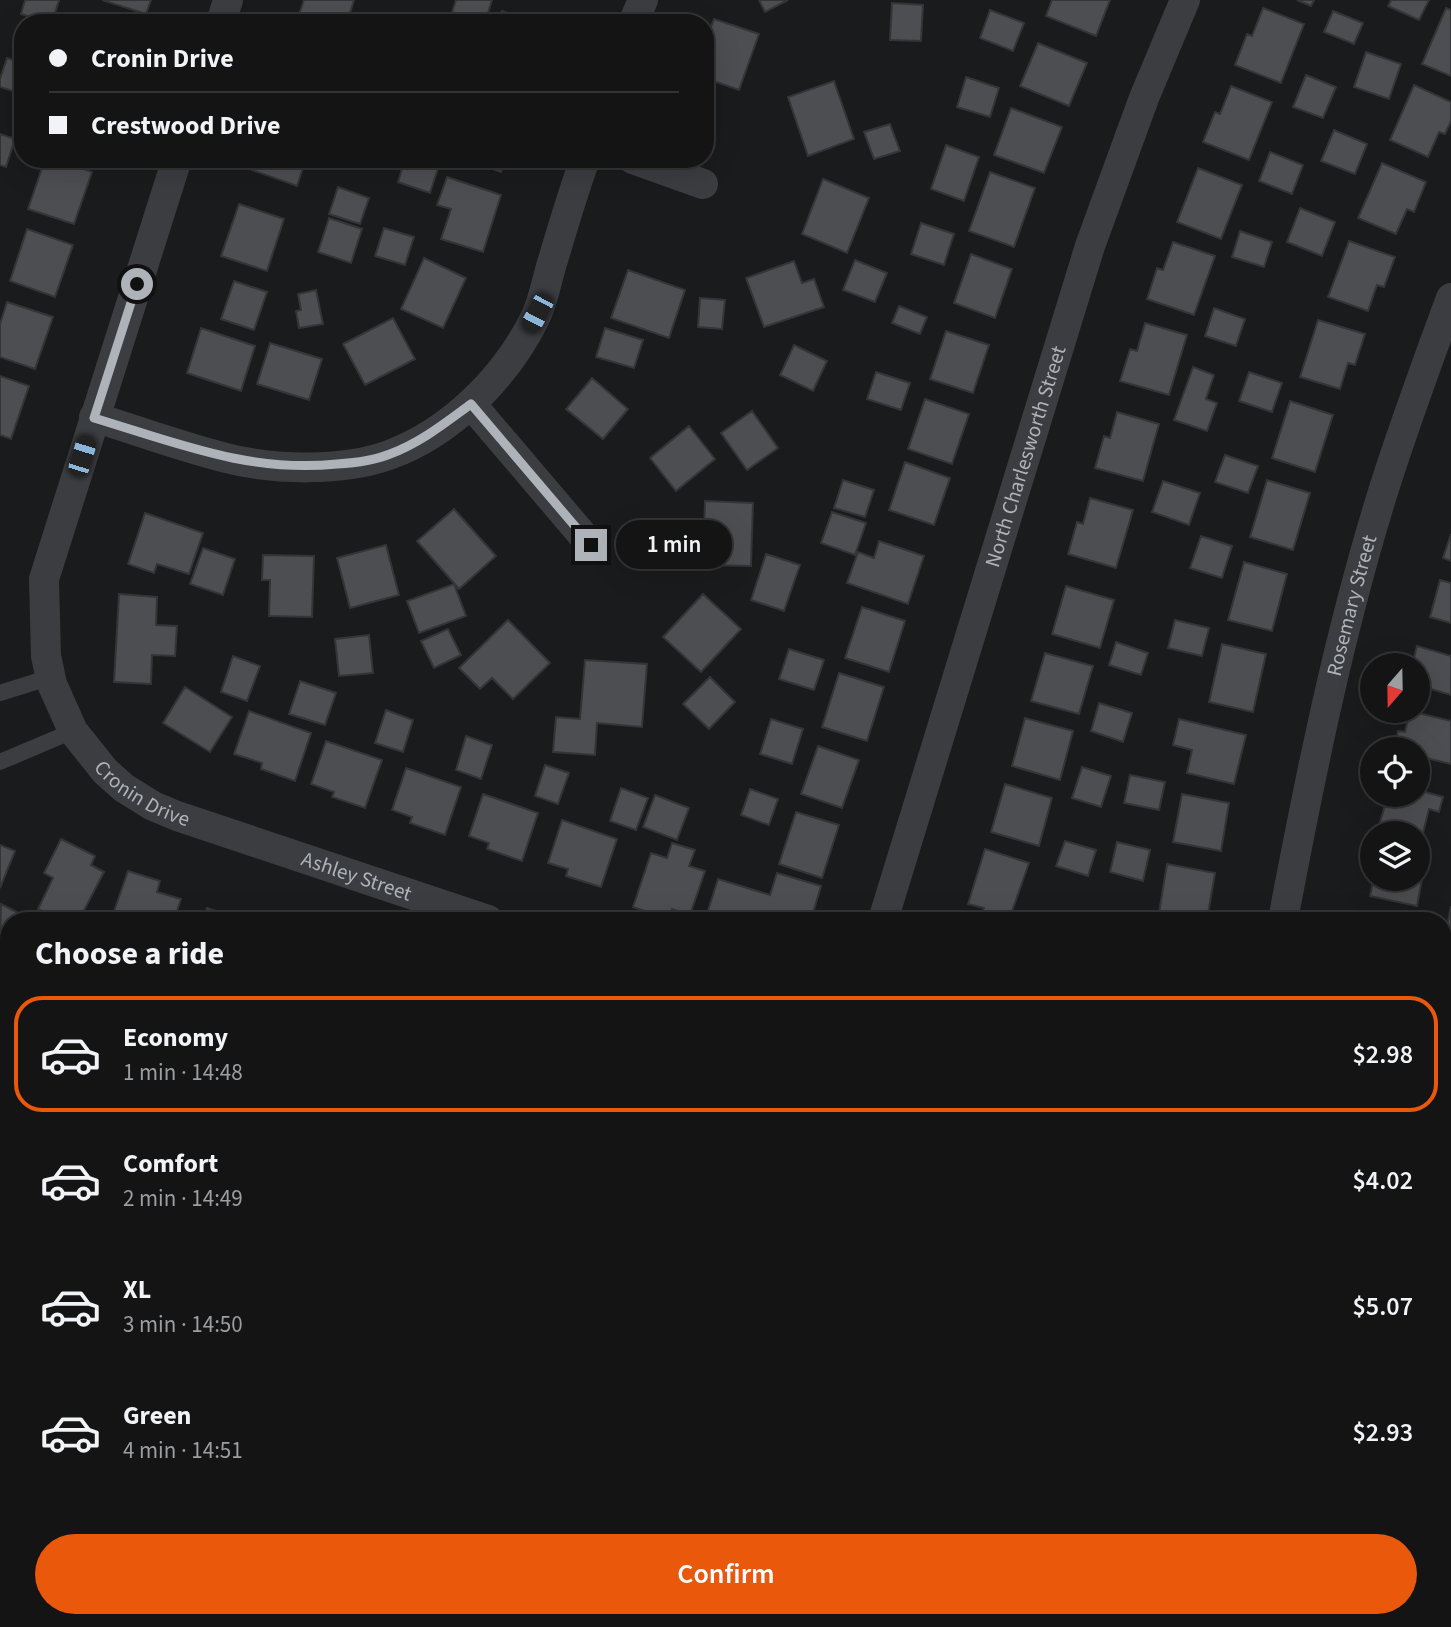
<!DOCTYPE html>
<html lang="en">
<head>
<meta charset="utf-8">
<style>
	:root { --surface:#141415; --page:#212122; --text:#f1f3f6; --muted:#9d9ea0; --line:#333334; --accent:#ea580c }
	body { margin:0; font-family:"Source Sans 3",sans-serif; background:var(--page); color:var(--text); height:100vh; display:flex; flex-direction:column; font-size:26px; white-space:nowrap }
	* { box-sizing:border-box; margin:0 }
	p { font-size:23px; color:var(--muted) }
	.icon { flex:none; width:38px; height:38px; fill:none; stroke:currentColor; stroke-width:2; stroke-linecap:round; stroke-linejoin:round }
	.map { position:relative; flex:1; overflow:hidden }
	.side { position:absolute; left:0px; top:912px; width:1452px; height:716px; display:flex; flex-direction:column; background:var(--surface); border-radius:28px 28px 0 0; box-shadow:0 7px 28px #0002,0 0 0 2px var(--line) }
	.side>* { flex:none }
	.top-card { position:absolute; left:14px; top:14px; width:700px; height:154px; border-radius:28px; box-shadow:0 7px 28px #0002,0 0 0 2px var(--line); display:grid; align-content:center; height:154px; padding:0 35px; background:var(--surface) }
	.needle { width:46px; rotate:200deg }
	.buttons { position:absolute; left:1360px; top:653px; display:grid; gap:14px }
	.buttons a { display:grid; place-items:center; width:70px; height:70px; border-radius:50%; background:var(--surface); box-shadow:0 7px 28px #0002,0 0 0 2px var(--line); font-size:35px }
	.end { position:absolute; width:32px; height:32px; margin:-16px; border:9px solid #aeb3ba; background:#111; box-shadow:0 0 0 4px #111 }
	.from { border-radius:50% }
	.bubble { position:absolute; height:49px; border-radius:24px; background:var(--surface); box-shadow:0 7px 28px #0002,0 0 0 2px var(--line); font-size:23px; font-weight:600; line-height:49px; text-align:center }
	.car { position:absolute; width:21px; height:42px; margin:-21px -10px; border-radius:9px; box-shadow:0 0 5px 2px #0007; background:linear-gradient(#222 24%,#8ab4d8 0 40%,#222 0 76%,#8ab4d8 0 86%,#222 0) }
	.top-card b { display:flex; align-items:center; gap:24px; height:66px; font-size:26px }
	.top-card b+b { border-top:2px solid var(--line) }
	.top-card i { width:18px; height:18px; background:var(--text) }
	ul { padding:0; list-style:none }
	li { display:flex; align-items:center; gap:21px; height:116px; margin:0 14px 10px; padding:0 21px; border:4px solid transparent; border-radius:28px }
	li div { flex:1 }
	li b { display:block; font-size:26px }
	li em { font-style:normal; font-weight:600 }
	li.on { border-color:var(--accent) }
	li>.icon { width:63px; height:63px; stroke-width:1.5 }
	h2 { padding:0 35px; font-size:32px; line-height:84px }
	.primary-button { display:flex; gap:14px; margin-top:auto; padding:14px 35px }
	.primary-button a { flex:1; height:80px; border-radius:42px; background:var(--accent); color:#fff; font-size:28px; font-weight:600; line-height:80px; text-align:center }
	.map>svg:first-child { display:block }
	.building { fill:#4c4e51; stroke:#353538; stroke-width:2 }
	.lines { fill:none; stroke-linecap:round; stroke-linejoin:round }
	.lane { stroke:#3c3d41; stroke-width:16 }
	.street { stroke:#3c3d41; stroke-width:30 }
	.secondary { stroke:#4a4c51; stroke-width:38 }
	.route { stroke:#aeb3ba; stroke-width:9 }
	.labels { text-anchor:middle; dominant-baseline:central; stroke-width:5; stroke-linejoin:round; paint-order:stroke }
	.street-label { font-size:21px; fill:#aeb3ba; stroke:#151617 }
</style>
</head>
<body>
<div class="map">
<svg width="1451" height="1627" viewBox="0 0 1451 1627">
	<rect width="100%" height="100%" fill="#1a1b1c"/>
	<!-- building -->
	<path class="building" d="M25,0h34l-7,23 -31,-9z
		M102,0h49l-5,14z
		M304,0h50l-7,23h-51z
		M456,0h36l-7,23 -33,-11z
		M759,0h29l-23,12z
		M1052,0h58l-14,36 -50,-20z
		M1297,0h17l-3,6z
		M1391,0h38l-10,20 -31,-14z
		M892,3l31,2 -2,36 -31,-1z
		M1263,8l41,16 -23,59 -46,-18 12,-31 5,2z
		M1446,8l5,2v66l-29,-12z
		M990,10l34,13 -11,28 -33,-13z
		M502,11l34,12h-38z
		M1333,11l30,12 -9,21 -30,-12z
		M714,19l45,15 -20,56 -34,-12v-35z
		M1038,43l49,20 -18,43 -49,-20z
		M1366,52l35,12 -12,35 -35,-12z
		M7,58l16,5v31l-23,-7v-8z
		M1306,75l30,12 -13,31 -30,-11z
		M966,77l33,11 -9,29 -33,-10z
		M834,81l20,58 -46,17 -20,-59z
		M1414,85l37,17v19l-6,13 -6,-2 -11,25 -38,-17z
		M1231,86l41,16 -23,58 -46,-18 12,-30 5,2z
		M1011,108l51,19 -18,46 -50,-18z
		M890,124l10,27 -26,8 -10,-27z
		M1334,130l33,14 -12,30 -34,-13z
		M0,134l15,5 -9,28 -6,-2z
		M946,145l33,12 -15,44 -33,-12z
		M1270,152l33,13 -11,29 -33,-13z
		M45,159h10l37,13 -18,52 -46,-15z
		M255,159h51l-9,27 -45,-16z
		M405,159h36l-11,34 -32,-11z
		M465,159h40l-4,13z
		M1382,163l44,19 -12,30 -7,-3 -11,25 -38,-16z
		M1198,168l44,17 -21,54 -44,-17z
		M990,172l45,16 -21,59 -45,-16z
		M447,177l54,18 -18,57 -42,-13 10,-30 -14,-4z
		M823,179l46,19 -22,55 -45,-19z
		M338,187l31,11 -9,26 -31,-10z
		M239,204l45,15 -17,52 -46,-15z
		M1300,208l35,14 -13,34 -35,-14z
		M329,218l33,11 -11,34 -33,-11z
		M921,223l33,11 -10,31 -33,-11z
		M384,228l30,9 -9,28 -30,-9z
		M27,229l46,16 -18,52 -45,-16z
		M1240,231l32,11 -8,25 -32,-10z
		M1349,241l46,16 -11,30 -7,-2 -9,26 -40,-14z
		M1173,242l42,14 -21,59 -47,-16 10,-31 6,2z
		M971,254l41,15 -17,49 -41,-15z
		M424,258l42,20 -23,50 -42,-19z
		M855,260l32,13 -12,29 -32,-12z
		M794,261l8,22 12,-4 10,28 -60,20 -18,-49z
		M628,270l57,20 -16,48 -58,-20z
		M234,281l33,11 -13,38 -33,-11z
		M316,290l7,34 -24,4 -3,-17 5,-1 -3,-16z
		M700,298l25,2 -3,29 -24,-2z
		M7,302l46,15 -18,52 -35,-12v-33z
		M899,306l28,11 -7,17 -28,-11z
		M1214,308l31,11 -9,27 -31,-10z
		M393,318l22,41 -50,26 -22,-41z
		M1318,320l47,14 -10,31 -7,-2 -8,26 -40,-12z
		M1145,323l42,12 -18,60 -49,-14 10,-32 7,2z
		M201,328l54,18 -14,45 -54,-18z
		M605,328l38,12 -9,28 -38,-11z
		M946,331l43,14 -16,48 -43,-14z
		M270,343l52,16 -13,41 -52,-16z
		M794,345l33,16 -14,30 -33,-16z
		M1193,367l21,8 -8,24 11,4 -10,28 -33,-11z
		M876,372l34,11 -9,27 -34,-11z
		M1249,372l33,11 -10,29 -33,-11z
		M0,376l29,10 -18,53 -11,-4z
		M592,378l36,31 -25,30 -37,-30z
		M925,399l44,15 -17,50 -44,-15z
		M1290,401l43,14 -18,57 -43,-14z
		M752,411l26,37 -31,22 -26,-37z
		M1117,412l42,12 -16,57 -48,-13 9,-32 6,2z
		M689,426l26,33 -39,32 -26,-33z
		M1225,455l33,11 -10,27 -33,-11z
		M905,462l45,16 -16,47 -45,-15z
		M843,480l31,10 -9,27 -31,-9z
		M1267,480l43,13 -17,57 -43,-13z
		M1163,481l37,12 -11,32 -37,-13z
		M1090,498l43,12 -17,58 -48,-14 9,-32 6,2z
		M705,501l48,2 -2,63 -48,-1z
		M454,509l42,47 -37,33 -42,-48z
		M832,512l34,11 -11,32 -34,-12z
		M145,513l58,20 -14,41 -32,-10 -3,9 -26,-9z
		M1451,534v27l-8,-3z
		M1201,536l31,10 -10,32 -32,-10z
		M879,541l45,15 -16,48 -61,-21 11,-31 16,6z
		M386,545l13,50 -49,13 -13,-50z
		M203,548l32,11 -12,36 -33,-11z
		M766,554l34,11 -16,46 -33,-11z
		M263,555l51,1 -2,61 -43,-1 1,-36h-8z
		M1244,562l43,12 -15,57 -44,-11z
		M1440,580l11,3v40l-21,-6z
		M454,584l12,32 -47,17 -12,-32z
		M1066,586l48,14 -14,48 -48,-14z
		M119,594l38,3 -1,28 21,1 -2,30 -23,-1 -1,29 -37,-2z
		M703,594l38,35 -40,43 -38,-35z
		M862,607l43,14 -16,51 -44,-14z
		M508,620l42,43 -37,36 -21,-21 -12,11 -21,-21z
		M1175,620l34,8 -7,28 -34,-8z
		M448,629l13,26 -27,13 -13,-27z
		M369,635l4,38 -34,3 -4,-37z
		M1116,642l32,11 -7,22 -32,-10z
		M1222,644l44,10 -13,58 -44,-10z
		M1417,646l34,10v39l-33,-10v-20h-6z
		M789,649l35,11 -10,30 -35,-11z
		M1045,653l48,13 -14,48 -48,-13z
		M233,656l27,10 -13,35 -26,-9z
		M585,660l62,4 -5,63 -45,-4 -2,32 -42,-3 3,-35 24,2z
		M839,673l45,14 -17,54 -45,-14z
		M710,677l25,25 -26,27 -26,-25z
		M300,681l36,12 -11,32 -36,-11z
		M185,687l47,30 -22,35 -47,-29z
		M1099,703l33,10 -9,29 -32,-11z
		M386,710l27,10 -10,32 -28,-9z
		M249,711l62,22 -16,48 -34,-12 1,-6 -28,-9z
		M1410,711l41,10v43l-33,-8v-7h-24l4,-18 7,1z
		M1025,718l48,13 -13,49 -48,-14z
		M771,719l32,10 -11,35 -32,-10z
		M1179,719l67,16 -12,49 -47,-11 5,-23 -19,-5z
		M466,736l26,9 -11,34 -25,-9z
		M326,741l56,19 -17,48 -33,-11 2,-5 -23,-8z
		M818,746l41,14 -17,48 -41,-14z
		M545,765l24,8 -11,31 -23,-8z
		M1082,767l29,9 -10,31 -29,-9z
		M406,768l55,19 -16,48 -35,-12 2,-6 -20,-7z
		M1130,775l35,7 -6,28 -35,-7z
		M1005,784l47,14 -13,48 -48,-14z
		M621,788l27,10 -12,32 -26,-9z
		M750,789l28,10 -9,26 -28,-10z
		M1418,790l25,7 -4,15 -10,-3 -7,28 -4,-1v-3h-12l-27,-7 9,-32h30z
		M483,794l55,19 -16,48 -35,-12 2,-6 -20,-7z
		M1182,794l47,9 -8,48 -48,-9z
		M655,795l34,13 -12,32 -34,-13z
		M796,812l43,13 -17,53 -43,-14z
		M562,820l55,19 -16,48 -35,-11 2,-7 -20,-6z
		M61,839l34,17 -4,9 13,7 -25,48h-18l-23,-11 15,-31 -9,-5z
		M1065,841l31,9 -8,26 -32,-10z
		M1117,842l33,8 -7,31 -33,-9z
		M672,843l23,7 -6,16 16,5 -15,44 -18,-6 -3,10 -36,-12 18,-54 16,5z
		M0,845l15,6 -15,37z
		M985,849l44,14 -20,57h-29l4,-12 -16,-4z
		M1418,856l8,2 -9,48 -47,-10 4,-18h44z
		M1167,864l48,9 -8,47 -48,-7z
		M128,871l32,10 -3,11 24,7 -7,21h-63z
		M777,873l44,13 -10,34h-106l13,-41 52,16z
		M1,904l27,14 -1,2h-18v27l-9,-4z
		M1451,906v22l-4,-1z
		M207,908l37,12h-41z
		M1444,970l7,1v35l-7,-2z
		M0,1031l7,2 -7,18z
		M9,1372v45l-9,-3v-15z
		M1444,1421h7v54l-7,1z
		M1444,1516l7,5v37l-7,11z
		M9,1535v18l-9,-11z
		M265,1619h57l1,1 -8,7h-60z
		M599,1619h131l-3,8h-131z"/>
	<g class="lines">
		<!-- lane -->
		<path class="lane" d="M0,693l51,-16
			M0,762l73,-31
			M836,1619l6,8"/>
		<!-- street -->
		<g class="street">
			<path d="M221,23l7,-23"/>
			<path d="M633,23l10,-23"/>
			<path id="s1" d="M177,159l-133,420 2,77 6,28 21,47 32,40 19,17 29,18 24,10 311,104"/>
			<path d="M633,159l70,25"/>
			<path d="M471,404l120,141"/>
			<path d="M94,417c44,14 88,30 132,41 47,12 116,14 163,-3 63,-23 118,-79 147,-139 8,-17 11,-38 17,-56 10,-34 20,-67 32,-101"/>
			<path id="s2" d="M883,920l207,-674 54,-148 41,-98"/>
			<path id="s3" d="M1283,920c27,-143 56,-286 99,-425 21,-67 45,-132 69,-197"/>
			<path d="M104,1627l10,-8"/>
		</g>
		<!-- secondary -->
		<path class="secondary" d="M0,1207l9,3
			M1214,1619l24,8"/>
	</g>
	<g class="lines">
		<!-- route -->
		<path class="route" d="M137,284l-43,134c83,25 155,55 243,46 17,-1 36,-3 53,-10 30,-11 55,-31 81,-50l120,141"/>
	</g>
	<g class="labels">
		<!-- street labels -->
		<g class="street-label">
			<text stroke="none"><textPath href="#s2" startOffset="485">North Charlesworth Street</textPath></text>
			<text stroke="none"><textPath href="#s3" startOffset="322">Rosemary Street</textPath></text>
			<text stroke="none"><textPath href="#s1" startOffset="693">Cronin Drive</textPath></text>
			<text stroke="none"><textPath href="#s1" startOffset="924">Ashley Street</textPath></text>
		</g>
	</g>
</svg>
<div class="buttons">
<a><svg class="needle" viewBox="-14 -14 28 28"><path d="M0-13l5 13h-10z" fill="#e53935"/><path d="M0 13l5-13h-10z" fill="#9d9ea0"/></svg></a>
<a><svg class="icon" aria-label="locate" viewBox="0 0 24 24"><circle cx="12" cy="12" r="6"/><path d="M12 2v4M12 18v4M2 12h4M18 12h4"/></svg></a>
<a><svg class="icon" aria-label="layers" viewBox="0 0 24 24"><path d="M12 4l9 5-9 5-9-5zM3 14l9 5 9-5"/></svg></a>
</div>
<i class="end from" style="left:137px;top:284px"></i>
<i class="end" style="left:591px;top:545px"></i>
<div class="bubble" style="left:616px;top:520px;width:116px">1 min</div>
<i class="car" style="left:537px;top:313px;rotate:208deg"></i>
<i class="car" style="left:82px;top:456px;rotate:17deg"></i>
<div class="top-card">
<b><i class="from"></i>Cronin Drive</b>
<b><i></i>Crestwood Drive</b>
</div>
<section class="side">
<h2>Choose a ride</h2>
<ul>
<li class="on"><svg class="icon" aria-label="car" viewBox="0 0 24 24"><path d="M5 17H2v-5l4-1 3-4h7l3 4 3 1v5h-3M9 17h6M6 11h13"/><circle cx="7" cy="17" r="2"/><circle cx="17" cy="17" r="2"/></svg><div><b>Economy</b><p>1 min · 14:48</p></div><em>$2.98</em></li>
<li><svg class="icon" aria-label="car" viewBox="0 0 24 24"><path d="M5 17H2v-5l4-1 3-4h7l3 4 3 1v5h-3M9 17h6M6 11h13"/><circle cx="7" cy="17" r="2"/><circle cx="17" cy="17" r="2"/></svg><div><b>Comfort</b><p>2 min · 14:49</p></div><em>$4.02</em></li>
<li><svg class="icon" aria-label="car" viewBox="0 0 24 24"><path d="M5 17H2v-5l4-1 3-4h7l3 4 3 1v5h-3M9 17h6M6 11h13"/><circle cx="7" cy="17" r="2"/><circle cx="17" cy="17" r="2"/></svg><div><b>XL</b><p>3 min · 14:50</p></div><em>$5.07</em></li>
<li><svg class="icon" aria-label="car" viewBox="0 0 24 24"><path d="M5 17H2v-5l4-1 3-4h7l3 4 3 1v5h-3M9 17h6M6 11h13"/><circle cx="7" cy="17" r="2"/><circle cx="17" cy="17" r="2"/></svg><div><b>Green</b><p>4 min · 14:51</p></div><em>$2.93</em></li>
</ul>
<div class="primary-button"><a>Confirm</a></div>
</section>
</div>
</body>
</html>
